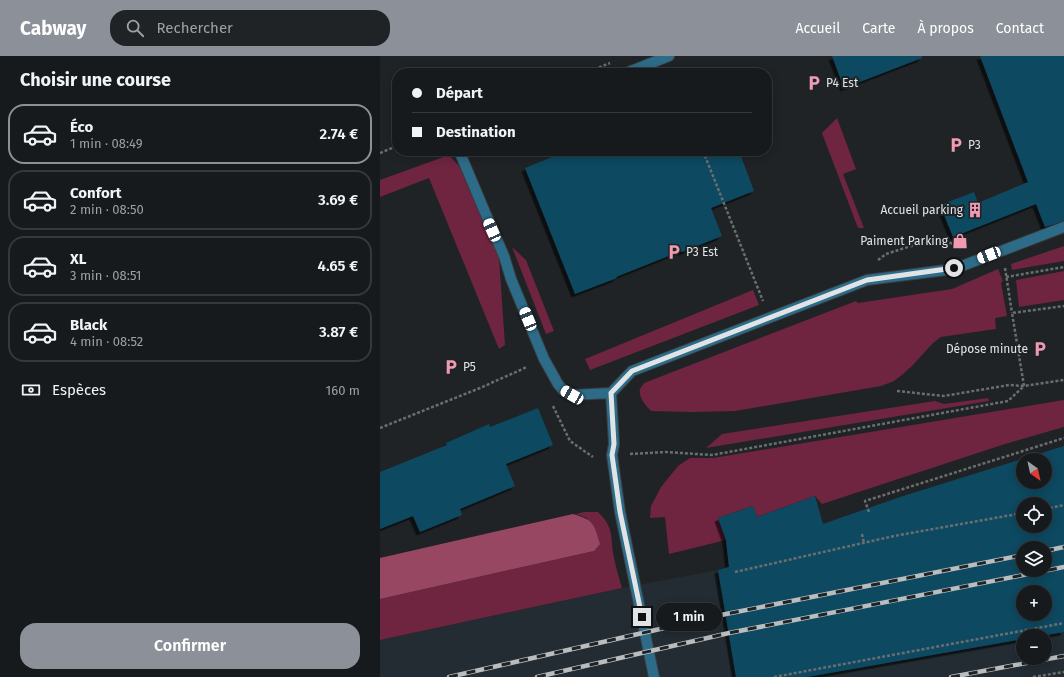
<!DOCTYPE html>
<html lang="fr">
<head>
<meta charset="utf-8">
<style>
	:root { --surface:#171a1c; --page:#202325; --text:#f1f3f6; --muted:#9ea1a3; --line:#36383b; --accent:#8c9099 }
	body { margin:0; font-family:"Fira Sans",sans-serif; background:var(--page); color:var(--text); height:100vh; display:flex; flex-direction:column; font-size:15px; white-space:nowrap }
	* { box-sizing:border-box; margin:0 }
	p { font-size:13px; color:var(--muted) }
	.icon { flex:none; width:22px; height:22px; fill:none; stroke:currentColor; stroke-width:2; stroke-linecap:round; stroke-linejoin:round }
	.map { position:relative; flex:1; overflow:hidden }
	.details { display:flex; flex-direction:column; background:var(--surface); width:380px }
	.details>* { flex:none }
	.guide { position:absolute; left:12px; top:12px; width:380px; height:88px; border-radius:16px; box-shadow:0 2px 10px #0003,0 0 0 1px var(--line); display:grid; align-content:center; height:88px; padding:0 20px; background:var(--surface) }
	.needle { width:26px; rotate:147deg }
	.fabs { position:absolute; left:636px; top:397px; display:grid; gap:8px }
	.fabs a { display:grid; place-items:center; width:36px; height:36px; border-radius:50%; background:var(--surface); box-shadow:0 2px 10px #0003,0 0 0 1px var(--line); font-size:20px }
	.end { position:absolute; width:18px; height:18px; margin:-9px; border:5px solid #e1e4e6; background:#111; box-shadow:0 0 0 2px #111 }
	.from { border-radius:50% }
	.bubble { position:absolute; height:28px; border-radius:14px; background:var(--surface); box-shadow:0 2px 10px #0003,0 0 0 1px var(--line); font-size:13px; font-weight:600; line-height:28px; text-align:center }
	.car { position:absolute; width:12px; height:24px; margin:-12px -6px; border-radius:5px; box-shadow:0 0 3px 1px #0007; background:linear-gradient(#fff 24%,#345 0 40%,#fff 0 76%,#345 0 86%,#fff 0) }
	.guide b { display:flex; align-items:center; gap:14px; height:38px; font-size:15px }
	.guide b+b { border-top:1px solid var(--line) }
	.guide i { width:10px; height:10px; background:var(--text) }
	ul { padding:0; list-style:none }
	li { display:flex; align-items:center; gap:12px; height:60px; margin:0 8px 6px; padding:0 12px; border:2px solid var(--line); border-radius:16px }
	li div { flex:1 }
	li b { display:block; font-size:15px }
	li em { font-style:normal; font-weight:600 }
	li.active { border-color:var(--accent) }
	li>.icon { width:36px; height:36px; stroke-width:1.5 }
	h2 { padding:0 20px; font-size:18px; line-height:48px }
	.pay { display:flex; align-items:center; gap:10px; height:44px; padding:0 20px; font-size:15px }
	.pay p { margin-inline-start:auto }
	.button { display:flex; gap:8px; margin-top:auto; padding:8px 20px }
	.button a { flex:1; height:46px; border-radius:16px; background:var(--accent); color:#fff; font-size:16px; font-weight:600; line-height:46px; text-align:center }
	header { display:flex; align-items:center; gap:24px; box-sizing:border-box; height:56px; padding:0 20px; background:var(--accent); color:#fff }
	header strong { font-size:19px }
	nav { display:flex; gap:22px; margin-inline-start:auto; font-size:14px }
	.search { width:280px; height:36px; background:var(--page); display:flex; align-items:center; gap:10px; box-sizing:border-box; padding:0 14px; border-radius:16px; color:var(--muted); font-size:15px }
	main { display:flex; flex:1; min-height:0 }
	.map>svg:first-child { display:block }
	.built { fill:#222c32; fill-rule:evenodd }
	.green { fill:#6f2440 }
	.water { fill:#984763 }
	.building { fill:#104860; fill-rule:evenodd; filter:url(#shadow) }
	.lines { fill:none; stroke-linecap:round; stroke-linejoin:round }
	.minor-casing { stroke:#3a3e40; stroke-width:12 }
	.path { stroke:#6a6e70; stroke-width:2.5; stroke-dasharray:3 2; stroke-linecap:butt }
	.minor { stroke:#2d6c89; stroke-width:10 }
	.rail-casing { stroke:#babdbf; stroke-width:4.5 }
	.rail { stroke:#1f2325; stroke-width:3; stroke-dasharray:9; stroke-linecap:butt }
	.route { stroke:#e1e4e6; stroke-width:5 }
	.labels { text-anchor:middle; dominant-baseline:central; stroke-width:4; stroke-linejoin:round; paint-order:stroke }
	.poi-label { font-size:12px; fill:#e1e4e6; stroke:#1f2325; text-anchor:start }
</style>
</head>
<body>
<header>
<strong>Cabway</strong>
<div class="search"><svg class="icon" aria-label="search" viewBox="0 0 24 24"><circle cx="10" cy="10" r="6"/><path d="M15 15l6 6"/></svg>Rechercher</div>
<nav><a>Accueil</a><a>Carte</a><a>À propos</a><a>Contact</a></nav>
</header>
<main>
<section class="details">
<h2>Choisir une course</h2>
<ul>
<li class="active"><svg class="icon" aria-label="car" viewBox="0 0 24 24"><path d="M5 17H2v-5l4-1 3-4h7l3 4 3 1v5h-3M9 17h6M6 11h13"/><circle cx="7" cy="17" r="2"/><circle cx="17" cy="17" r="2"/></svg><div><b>Éco</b><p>1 min · 08:49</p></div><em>2.74 €</em></li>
<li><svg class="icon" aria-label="car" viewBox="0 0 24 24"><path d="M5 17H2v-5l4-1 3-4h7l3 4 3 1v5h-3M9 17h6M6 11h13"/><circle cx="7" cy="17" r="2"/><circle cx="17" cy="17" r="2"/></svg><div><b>Confort</b><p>2 min · 08:50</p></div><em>3.69 €</em></li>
<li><svg class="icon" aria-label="car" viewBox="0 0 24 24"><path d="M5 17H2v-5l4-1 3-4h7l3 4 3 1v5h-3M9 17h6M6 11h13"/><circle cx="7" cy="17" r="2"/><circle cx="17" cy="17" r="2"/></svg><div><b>XL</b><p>3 min · 08:51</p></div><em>4.65 €</em></li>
<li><svg class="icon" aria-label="car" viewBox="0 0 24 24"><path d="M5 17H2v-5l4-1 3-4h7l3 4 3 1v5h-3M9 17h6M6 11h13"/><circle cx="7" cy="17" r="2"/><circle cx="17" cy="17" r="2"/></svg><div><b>Black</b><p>4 min · 08:52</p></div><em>3.87 €</em></li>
</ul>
<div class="pay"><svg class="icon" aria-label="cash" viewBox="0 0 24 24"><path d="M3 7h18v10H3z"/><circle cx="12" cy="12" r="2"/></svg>Espèces<p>160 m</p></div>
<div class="button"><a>Confirmer</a></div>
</section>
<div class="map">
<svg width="684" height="621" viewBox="0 0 684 621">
	<defs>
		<filter id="shadow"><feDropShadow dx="-3.5" dy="3.5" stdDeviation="0" flood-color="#0009"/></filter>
	</defs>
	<rect width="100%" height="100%" fill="#1f2325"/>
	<!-- built -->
	<path class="built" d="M684,390v231h-684v-37l242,-52 96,-18 110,-29 -5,-17 118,-40zM643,404h22v22h-22zM643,448h22v22h-22zM643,492h22v22h-22zM643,536h22v22h-22zM643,580h22v22h-22z"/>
	<!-- green -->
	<path class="green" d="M457,62l19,51 -13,5 21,54h-6l-36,-95z
		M69,99l10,11 40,92 6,87 -6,4 -70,-171 -49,19v-17z
		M684,190v15l-52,9 -1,-6z
		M132,191l14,13 28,71 -8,3z
		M618,213l5,12 -2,2 6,33 -12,2 1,11 -55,8 -8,6 -21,23 -9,8 -9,7 -13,5 -146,25 -44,1 -40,-1c-5,-5 -13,-14 -11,-22 1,-2 3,-4 4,-6l212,-82 2,2 94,-14z
		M684,215v29l-45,7 -3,-27z
		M373,234l6,15 -169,65 -5,-11z
		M608,342l1,3 -283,47 16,-14 213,-33 9,3z
		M684,344v27l-59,17 -183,60 -7,-8 -58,21 -4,-11 -35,12 8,22 -57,14 -4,-37 -15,1 1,-12 10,-19 17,-21 12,-8h23z
		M204,456h14c17,16 12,26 16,46 2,10 5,20 8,30l-242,52v-41l214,-48 -7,-33 -11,-4z"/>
	<!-- water -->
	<path class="water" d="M193,458c21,6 21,10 27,30l-6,7 -214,48v-41z"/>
	<!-- building -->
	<path class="building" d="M452,0h90v2l-78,30z
		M600,0h84v165l-19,6 -9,-23 -83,33 -13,-32 34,-13 4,11 50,-21z
		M187,95h172l15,40 -43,17 11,28 -40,16 -1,-1 -65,26 1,1 -42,16 -50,-126z
		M158,352l15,37 -47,19 9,22 -55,23 2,6 -42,17 -7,-16 -33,13v-57l67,-27 -1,-2 43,-19 1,3z
		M684,390v186l-23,4h-18v3l-216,38h-71l-18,-107 11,-3 -3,-27 -8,-22 35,-12 4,11 58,-21 8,28 77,-27zM643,404h22v22h-22zM643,448h22v22h-22zM643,492h22v22h-22zM643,536h22v22h-22z"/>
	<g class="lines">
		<defs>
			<path id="minor" d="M246,17l43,-17
				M82,95l-2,2 27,64 17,39 7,23 33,80 14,25 5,6 9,5 39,-2
				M274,621l-34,-165 -8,-57 2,-11 -3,-51 21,-22 235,-91 87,-11 110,-42"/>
		</defs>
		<!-- minor casing -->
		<use href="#minor" class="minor-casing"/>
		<!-- path -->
		<path class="path" d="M205,17l25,-10
			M323,95l60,150
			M0,97l17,-7
			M498,204l8,-6 25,-8 36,-4 14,4
			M625,212l7,45
			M626,221l58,-10
			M517,335l47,5 65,-11 15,1 40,-6
			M173,350l17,35 23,16
			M0,372l100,-40 47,-21
			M250,398l36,-2 46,3 296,-54 16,-15 -12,-73 52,-7
			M665,453l19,-4
			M489,456l-4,-11 199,-63
			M482,478l2,9
			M355,516l159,-36 129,-23
			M394,621l290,-54
			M653,621l31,-5"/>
		<!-- minor -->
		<use href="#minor" class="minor"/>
		<defs>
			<path id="rail" d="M665,495l19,-4
				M69,621l277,-63 297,-59
				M157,621l192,-44 335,-66
				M571,621l113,-21"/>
		</defs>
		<!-- rail casing -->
		<use href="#rail" class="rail-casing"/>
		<!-- rail -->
		<use href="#rail" class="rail"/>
	</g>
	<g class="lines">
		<!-- route -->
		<path class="route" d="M262,561l-22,-105 -8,-57 2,-11 -3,-51 21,-22 235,-91 87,-12"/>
	</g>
	<!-- icons -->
	<defs>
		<symbol id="parking-bare" viewBox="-9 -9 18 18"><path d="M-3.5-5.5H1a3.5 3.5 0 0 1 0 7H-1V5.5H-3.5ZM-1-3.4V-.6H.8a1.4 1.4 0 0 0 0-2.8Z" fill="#f09ab4" stroke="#1f2325" stroke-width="2.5" paint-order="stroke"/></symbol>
		<symbol id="building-bare" viewBox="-9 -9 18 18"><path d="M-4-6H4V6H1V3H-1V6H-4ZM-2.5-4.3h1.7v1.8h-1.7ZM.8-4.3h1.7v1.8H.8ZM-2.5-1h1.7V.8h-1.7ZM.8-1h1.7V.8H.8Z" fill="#f09ab4" stroke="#1f2325" stroke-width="2.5" paint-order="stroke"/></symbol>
		<symbol id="shop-bare" viewBox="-9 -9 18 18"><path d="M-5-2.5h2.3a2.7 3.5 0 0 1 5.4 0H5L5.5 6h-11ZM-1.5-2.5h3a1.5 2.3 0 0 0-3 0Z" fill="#f09ab4" stroke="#1f2325" stroke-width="2.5" paint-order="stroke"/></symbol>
	</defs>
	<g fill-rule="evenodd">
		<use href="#parking-bare" x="423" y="16" width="22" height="22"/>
		<use href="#parking-bare" x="565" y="78" width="22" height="22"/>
		<use href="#building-bare" x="584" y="143" width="22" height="22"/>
		<use href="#shop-bare" x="569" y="174" width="22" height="22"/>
		<use href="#parking-bare" x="283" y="185" width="22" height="22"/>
		<use href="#parking-bare" x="649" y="282" width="22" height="22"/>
		<use href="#parking-bare" x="60" y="300" width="22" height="22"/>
	</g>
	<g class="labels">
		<!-- poi labels -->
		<g class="poi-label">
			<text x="446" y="27">P4 Est</text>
			<text x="588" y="89">P3</text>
			<text x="583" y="154" text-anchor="end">Accueil parking</text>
			<text x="568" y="185" text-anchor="end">Paiment Parking</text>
			<text x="306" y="196">P3 Est</text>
			<text x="648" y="293" text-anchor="end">Dépose minute</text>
			<text x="83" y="311">P5</text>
		</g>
	</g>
</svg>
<div class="fabs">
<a><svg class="needle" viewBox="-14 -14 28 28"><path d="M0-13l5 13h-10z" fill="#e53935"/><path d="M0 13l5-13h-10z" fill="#9ea1a3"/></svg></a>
<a><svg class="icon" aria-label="locate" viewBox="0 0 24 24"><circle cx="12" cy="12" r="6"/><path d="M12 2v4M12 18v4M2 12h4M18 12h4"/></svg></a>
<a><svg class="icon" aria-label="layers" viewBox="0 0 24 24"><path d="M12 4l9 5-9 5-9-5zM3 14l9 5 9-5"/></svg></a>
<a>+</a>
<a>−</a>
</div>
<i class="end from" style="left:574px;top:212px"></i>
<i class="end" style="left:262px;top:561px"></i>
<div class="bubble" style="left:276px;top:547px;width:66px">1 min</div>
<i class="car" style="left:112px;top:174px;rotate:336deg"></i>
<i class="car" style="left:609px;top:199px;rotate:249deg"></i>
<i class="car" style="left:148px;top:263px;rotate:338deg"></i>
<i class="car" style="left:192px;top:339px;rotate:300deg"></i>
<div class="guide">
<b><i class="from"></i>Départ</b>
<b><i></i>Destination</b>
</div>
</div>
</main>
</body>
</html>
